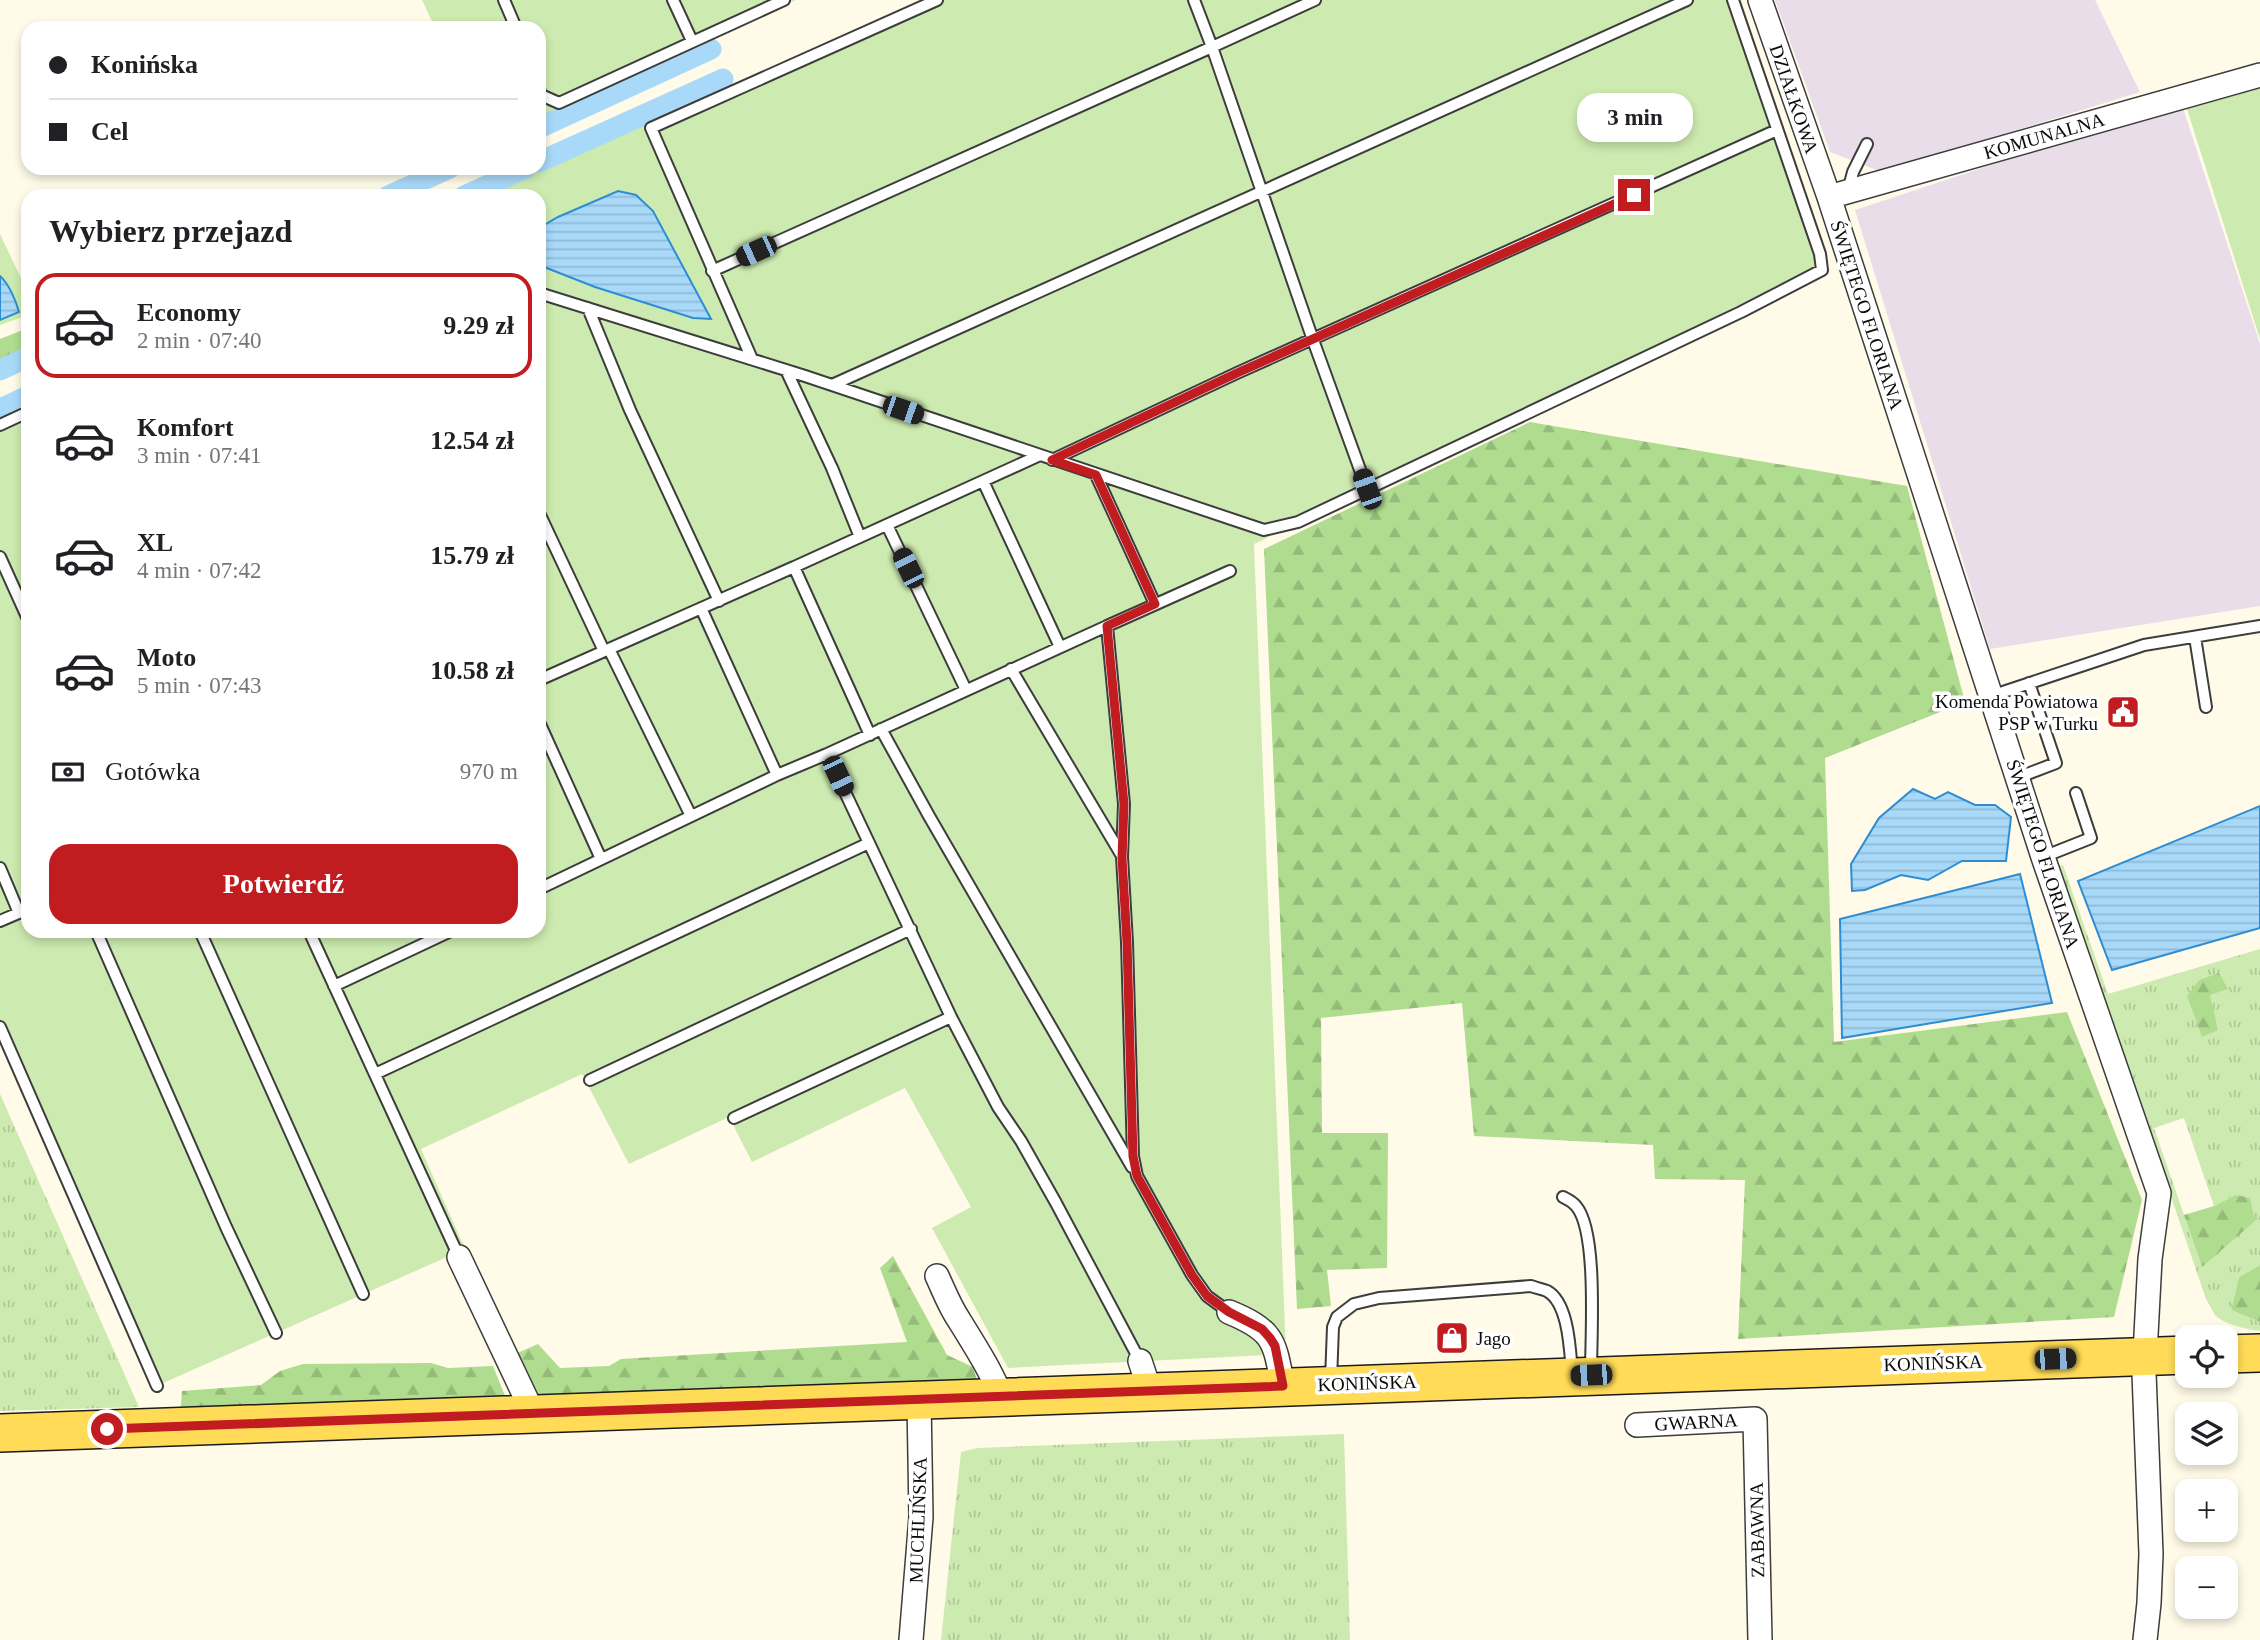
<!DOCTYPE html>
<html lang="pl">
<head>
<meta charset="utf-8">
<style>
	:root { --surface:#fff; --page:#f2f2f2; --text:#202124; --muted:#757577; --line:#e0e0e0; --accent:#c11c1f }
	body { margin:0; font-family:"Times New Roman",serif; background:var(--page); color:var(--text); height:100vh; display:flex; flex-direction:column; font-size:26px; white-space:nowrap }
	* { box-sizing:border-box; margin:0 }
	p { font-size:23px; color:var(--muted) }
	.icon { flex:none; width:38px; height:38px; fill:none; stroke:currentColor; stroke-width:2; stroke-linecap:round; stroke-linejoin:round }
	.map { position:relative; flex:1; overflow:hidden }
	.drawer { position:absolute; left:21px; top:189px; width:525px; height:749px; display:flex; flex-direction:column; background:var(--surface); border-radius:21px; box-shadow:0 4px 10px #0003 }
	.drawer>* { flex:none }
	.banner { position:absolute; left:21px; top:21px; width:525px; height:154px; border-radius:21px; box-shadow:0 4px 10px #0003; display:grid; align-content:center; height:154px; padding:0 28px; background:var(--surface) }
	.fabs { position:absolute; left:2175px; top:1325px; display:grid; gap:14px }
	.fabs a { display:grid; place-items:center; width:63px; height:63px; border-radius:14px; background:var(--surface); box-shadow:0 4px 10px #0003; font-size:35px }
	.end { position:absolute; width:32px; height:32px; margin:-16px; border:9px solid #c11c1f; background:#fff; box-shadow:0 0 0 4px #fff }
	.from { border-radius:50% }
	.bubble { position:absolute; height:49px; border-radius:21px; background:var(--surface); box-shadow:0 4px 10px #0003; font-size:23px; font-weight:600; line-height:49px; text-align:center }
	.car { position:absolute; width:21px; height:42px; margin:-21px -10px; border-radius:9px; box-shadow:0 0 5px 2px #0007; background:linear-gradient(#222 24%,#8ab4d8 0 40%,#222 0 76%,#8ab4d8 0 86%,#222 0) }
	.banner b { display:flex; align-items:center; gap:24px; height:66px; font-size:26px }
	.banner b+b { border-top:2px solid var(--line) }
	.banner i { width:18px; height:18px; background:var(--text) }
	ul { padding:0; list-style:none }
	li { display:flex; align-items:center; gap:21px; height:105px; margin:0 14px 10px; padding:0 14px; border:4px solid transparent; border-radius:21px }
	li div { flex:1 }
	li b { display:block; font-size:26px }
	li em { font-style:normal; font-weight:600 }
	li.on { border-color:var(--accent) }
	li>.icon { width:63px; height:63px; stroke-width:1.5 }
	h2 { padding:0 28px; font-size:32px; line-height:84px }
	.pay { display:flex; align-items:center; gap:18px; height:77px; padding:0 28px; font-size:26px }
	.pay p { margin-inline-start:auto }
	.action { display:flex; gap:14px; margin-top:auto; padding:14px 28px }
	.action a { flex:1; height:80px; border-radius:21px; background:var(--accent); color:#fff; font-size:28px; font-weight:600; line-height:80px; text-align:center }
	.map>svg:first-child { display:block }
	.industrial { fill:#e9ddea }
	.grass { fill:url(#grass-tufts); fill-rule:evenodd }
	.forest { fill:url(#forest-firs) }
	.garden { fill:#cdebb0 }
	.water { fill:url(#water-rules); stroke:#2d8dd4; stroke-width:2 }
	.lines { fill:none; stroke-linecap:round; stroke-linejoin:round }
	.canal { stroke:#a9d9f9; stroke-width:21 }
	.service-casing { stroke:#3d3d3d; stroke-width:14 }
	.minor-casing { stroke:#3d3d3d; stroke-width:26 }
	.primary-casing { stroke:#1b1b1b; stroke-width:40 }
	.service { stroke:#fff; stroke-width:10 }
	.minor { stroke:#fff; stroke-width:23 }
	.primary { stroke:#ffdb58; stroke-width:37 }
	.route { stroke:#c11c1f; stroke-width:9 }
	.labels { text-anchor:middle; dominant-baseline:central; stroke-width:7; stroke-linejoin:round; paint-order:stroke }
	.street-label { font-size:19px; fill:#0a0a0a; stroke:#fff }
	.poi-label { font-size:19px; fill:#0a0a0a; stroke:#fff; text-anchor:end }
</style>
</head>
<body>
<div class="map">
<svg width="2260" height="1640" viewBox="0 0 2260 1640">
	<defs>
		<pattern id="grass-tufts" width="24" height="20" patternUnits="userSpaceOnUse" patternTransform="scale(1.75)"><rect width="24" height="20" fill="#cdebb0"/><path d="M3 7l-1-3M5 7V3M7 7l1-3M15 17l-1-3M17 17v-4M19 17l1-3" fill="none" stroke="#afc896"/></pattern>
		<pattern id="forest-firs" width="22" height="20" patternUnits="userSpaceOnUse" patternTransform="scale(1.75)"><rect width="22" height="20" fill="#afdc8f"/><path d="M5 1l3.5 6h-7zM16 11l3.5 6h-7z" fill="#95bb7a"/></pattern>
		<pattern id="water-rules" width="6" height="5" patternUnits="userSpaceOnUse" patternTransform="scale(1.75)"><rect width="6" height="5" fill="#a9d9f9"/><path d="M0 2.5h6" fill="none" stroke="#90b9d4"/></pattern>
	</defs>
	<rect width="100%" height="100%" fill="#fffbe8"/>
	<!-- industrial -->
	<path class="industrial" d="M1775,0h320l45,92 -258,80 -52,-20z
		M2181,102l79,242v262l-270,43 -135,-439z"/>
	<!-- grass -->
	<path class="grass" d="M2063,865l45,129 152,-45v316l-21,12 -8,33 29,12v9c-13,-2 -35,-6 -45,-16 -3,-5 -6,-11 -9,-16l-148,-433zM2184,1118l30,88 22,-11 -34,72 -48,-139z
		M0,1094l139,313 -139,4z
		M1344,1434l6,206h-409l20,-188 16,-4z"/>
	<!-- forest -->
	<path class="forest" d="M28,328v37l-28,12v-38z
		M1530,422l377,64 58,216 -140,56 9,284 233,-30 75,188 -28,117 -376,22 7,-159 -90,-1 -2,-34 -179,-9 -12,-133 -141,15 1,115h66l-1,135 -60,2 4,36 -34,3 -33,-760z
		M2219,973l9,16 -18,6 8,35 -16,7 -15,-41 12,-16z
		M2236,1195l14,3 5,23 -53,46 -18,-52 30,-9z
		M893,1256l54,99 26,12 7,22 -426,16 -20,-10 -21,-40 25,-11 22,24 49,-2 12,-7 286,-17 -27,-74z
		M2260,1265v57l-29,-12 8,-33z
		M431,1363l17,5 45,-2 16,40 -329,10 2,-25 79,-6 19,-14 23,-7z"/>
	<!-- garden -->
	<path class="garden" d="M422,0h374l-257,117v-89h-104z
		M923,0h818l87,261 -574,283 32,810 -278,14 -76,-140 39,-21 -66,-119 -153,74 -23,-45 -100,47 -47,-90 -161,75 44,100 -313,139 -152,-361v-604l28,-14v522h511v-735h-55z
		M2260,88v251l-73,-230z
		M0,234l28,59v22l-28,10z"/>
	<!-- water -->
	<path class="water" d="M618,191l18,4 17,16 58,108 -18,-1 -98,-31 -56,-22v-37l19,-11z
		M0,276c9,8 16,25 19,36l-19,8z
		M1913,789l22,10 13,-7 27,13h20l16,12 -5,44h-44l-34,19 -27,-5 -36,15 -13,1 -1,-27 28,-46z
		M2260,806v122l-148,42 -34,-89z
		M2020,874l32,129 -210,35 -2,-119z"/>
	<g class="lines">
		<!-- canal -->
		<path class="canal" d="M539,128l172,-79
			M539,162l184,-83
			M388,196l62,-28
			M464,196l62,-28
			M0,370l28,-13
			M0,409l28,-13"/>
		<defs>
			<path id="service" d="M504,0l12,28
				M673,0l19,41
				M1315,0l-103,47 101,293 54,149
				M539,89l2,6 18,8 225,-103
				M1848,191l5,-19 14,-28
				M712,271l500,-224 -18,-47
				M539,293l266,83 459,154 34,-8 443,-210 81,-42 -2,-16 -87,-254
				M588,308l42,102 89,191
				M752,359l-101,-231 286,-128
				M786,370l46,98 28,69
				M832,385l855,-385
				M0,425l28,-13
				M1052,460l185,-87 540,-243
				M1096,475l59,129
				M983,481l77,166
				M539,513l65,138
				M887,525l79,165
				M0,557l28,62
				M794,567l244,-111
				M701,608l76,167
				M1107,626l123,-55
				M2195,637l11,70
				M609,649l82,167
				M1011,669l111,187
				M539,680l255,-113 76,168
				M1991,696l153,-51 116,-19
				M539,722l62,137
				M881,729l48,87 203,351
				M2017,778l39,-15 -27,-80
				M869,843l82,174 47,90 23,34 35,62 84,158
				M2043,857l48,-19 -15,-45
				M0,868l19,45
				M539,889l238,-114 50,-21 280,-128 17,178 -2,53 5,85 6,214 4,20 55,99 15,21 22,16
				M0,921l28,-12
				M96,931l130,296 50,106
				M200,931l163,363
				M309,931l150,326
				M334,986l117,-55
				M0,1027l157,359
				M375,1074l494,-231 -42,-89
				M590,1080l321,-151
				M734,1118l217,-101
				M1563,1197c4,2 10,5 13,9 22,25 15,131 15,166
				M1331,1380l2,-53 4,-10 17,-13 25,-6 152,-12c5,2 11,3 16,5 22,12 23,60 25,82"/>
			<path id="minor" d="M1760,0l69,197 214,660 116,336 -9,66 -6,114 7,181 -2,49 -4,37
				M1829,197l431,-122
				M459,1257l74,156
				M937,1276c7,15 13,31 22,44 16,26 31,49 42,76
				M1229,1312c46,19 45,29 54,74
				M1140,1361l10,30
				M1637,1425l118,-6 5,221
				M911,1640l10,-123 -2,-117"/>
			<path id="primary" d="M2226,1354l34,-1
				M0,1433l2188,-78"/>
		</defs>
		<!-- service casing -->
		<use href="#service" class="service-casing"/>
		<!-- minor casing -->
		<use href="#minor" class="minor-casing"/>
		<!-- primary casing -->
		<use href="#primary" class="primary-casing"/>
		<!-- service -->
		<use href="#service" class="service"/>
		<!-- minor -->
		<use href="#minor" class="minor"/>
		<!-- primary -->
		<use href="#primary" class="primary"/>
	</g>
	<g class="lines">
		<!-- route -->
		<path class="route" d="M107,1429l1176,-43 -8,-40 -5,-8 -8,-9 -33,-17 -22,-16 -15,-21 -55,-99 -4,-20 -6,-214 -5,-84 2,-54 -17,-178 48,-22 -59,-129 -44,-15 185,-87 397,-178"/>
	</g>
	<!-- icons -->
	<defs>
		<symbol id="civic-square" viewBox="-11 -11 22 22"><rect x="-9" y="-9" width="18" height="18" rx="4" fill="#c11c1f" stroke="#fff"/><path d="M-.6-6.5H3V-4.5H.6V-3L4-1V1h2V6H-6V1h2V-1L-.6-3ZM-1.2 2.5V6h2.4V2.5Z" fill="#fff"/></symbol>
		<symbol id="shop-square" viewBox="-11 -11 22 22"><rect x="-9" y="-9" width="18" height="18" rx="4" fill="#c11c1f" stroke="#fff"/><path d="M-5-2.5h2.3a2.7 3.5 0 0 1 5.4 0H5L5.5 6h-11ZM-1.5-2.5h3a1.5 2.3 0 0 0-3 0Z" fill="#fff"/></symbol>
	</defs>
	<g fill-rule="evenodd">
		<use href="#civic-square" x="2104" y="693" width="38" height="38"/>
		<use href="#shop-square" x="1433" y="1319" width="38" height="38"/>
	</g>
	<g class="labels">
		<!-- street labels -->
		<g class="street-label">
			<text transform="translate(1794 99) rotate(71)">DZIAŁKOWA</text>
			<text transform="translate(2044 136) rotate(-16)">KOMUNALNA</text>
			<text transform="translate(1867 315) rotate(72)">ŚWIĘTEGO FLORIANA</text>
			<text transform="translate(2043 854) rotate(72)">ŚWIĘTEGO FLORIANA</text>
			<text transform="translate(1933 1363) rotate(-2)">KONIŃSKA</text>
			<text transform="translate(1367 1383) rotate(-2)">KONIŃSKA</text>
			<text transform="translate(1696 1422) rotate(-3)">GWARNA</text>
			<text transform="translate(918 1520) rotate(-88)">MUCHLIŃSKA</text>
			<text transform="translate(1757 1530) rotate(-91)">ZABAWNA</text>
		</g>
		<!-- poi labels -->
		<g class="poi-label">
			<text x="2098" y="701">Komenda Powiatowa<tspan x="2098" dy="22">PSP w Turku</tspan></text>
			<text x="1476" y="1338" text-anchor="start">Jago</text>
		</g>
	</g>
</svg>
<div class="fabs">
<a><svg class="icon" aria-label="locate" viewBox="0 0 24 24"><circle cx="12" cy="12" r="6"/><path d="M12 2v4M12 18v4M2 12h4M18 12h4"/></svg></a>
<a><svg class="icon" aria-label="layers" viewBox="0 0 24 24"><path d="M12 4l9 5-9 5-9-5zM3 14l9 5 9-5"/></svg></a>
<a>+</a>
<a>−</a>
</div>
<i class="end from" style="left:107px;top:1429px"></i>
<i class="end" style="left:1634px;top:195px"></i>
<div class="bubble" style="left:1577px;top:93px;width:116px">3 min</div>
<i class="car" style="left:756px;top:251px;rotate:246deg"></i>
<i class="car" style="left:903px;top:410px;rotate:109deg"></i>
<i class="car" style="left:1367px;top:489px;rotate:340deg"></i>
<i class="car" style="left:908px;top:568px;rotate:334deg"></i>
<i class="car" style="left:838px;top:776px;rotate:155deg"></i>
<i class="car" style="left:2055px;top:1359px;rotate:88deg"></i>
<i class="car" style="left:1591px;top:1375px;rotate:268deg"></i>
<div class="banner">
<b><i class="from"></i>Konińska</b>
<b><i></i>Cel</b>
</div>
<section class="drawer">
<h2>Wybierz przejazd</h2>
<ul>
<li class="on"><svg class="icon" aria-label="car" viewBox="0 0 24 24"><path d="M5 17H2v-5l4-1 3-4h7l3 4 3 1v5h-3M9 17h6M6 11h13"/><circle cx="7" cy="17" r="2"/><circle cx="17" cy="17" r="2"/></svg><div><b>Economy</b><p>2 min · 07:40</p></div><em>9.29 zł</em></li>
<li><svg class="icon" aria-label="car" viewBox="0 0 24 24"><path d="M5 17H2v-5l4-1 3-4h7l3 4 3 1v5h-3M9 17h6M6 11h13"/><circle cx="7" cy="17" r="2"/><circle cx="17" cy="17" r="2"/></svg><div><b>Komfort</b><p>3 min · 07:41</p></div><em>12.54 zł</em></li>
<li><svg class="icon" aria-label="car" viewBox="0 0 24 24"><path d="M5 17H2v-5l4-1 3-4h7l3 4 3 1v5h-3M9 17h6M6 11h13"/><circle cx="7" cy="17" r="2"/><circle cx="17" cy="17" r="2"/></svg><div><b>XL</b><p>4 min · 07:42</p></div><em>15.79 zł</em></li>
<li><svg class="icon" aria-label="car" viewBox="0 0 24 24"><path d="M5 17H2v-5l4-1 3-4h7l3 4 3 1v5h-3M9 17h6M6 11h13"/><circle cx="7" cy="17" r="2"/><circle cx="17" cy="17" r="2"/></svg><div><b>Moto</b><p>5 min · 07:43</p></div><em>10.58 zł</em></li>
</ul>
<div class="pay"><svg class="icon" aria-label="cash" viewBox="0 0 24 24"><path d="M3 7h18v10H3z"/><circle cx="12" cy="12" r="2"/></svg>Gotówka<p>970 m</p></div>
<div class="action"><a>Potwierdź</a></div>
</section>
</div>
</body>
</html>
